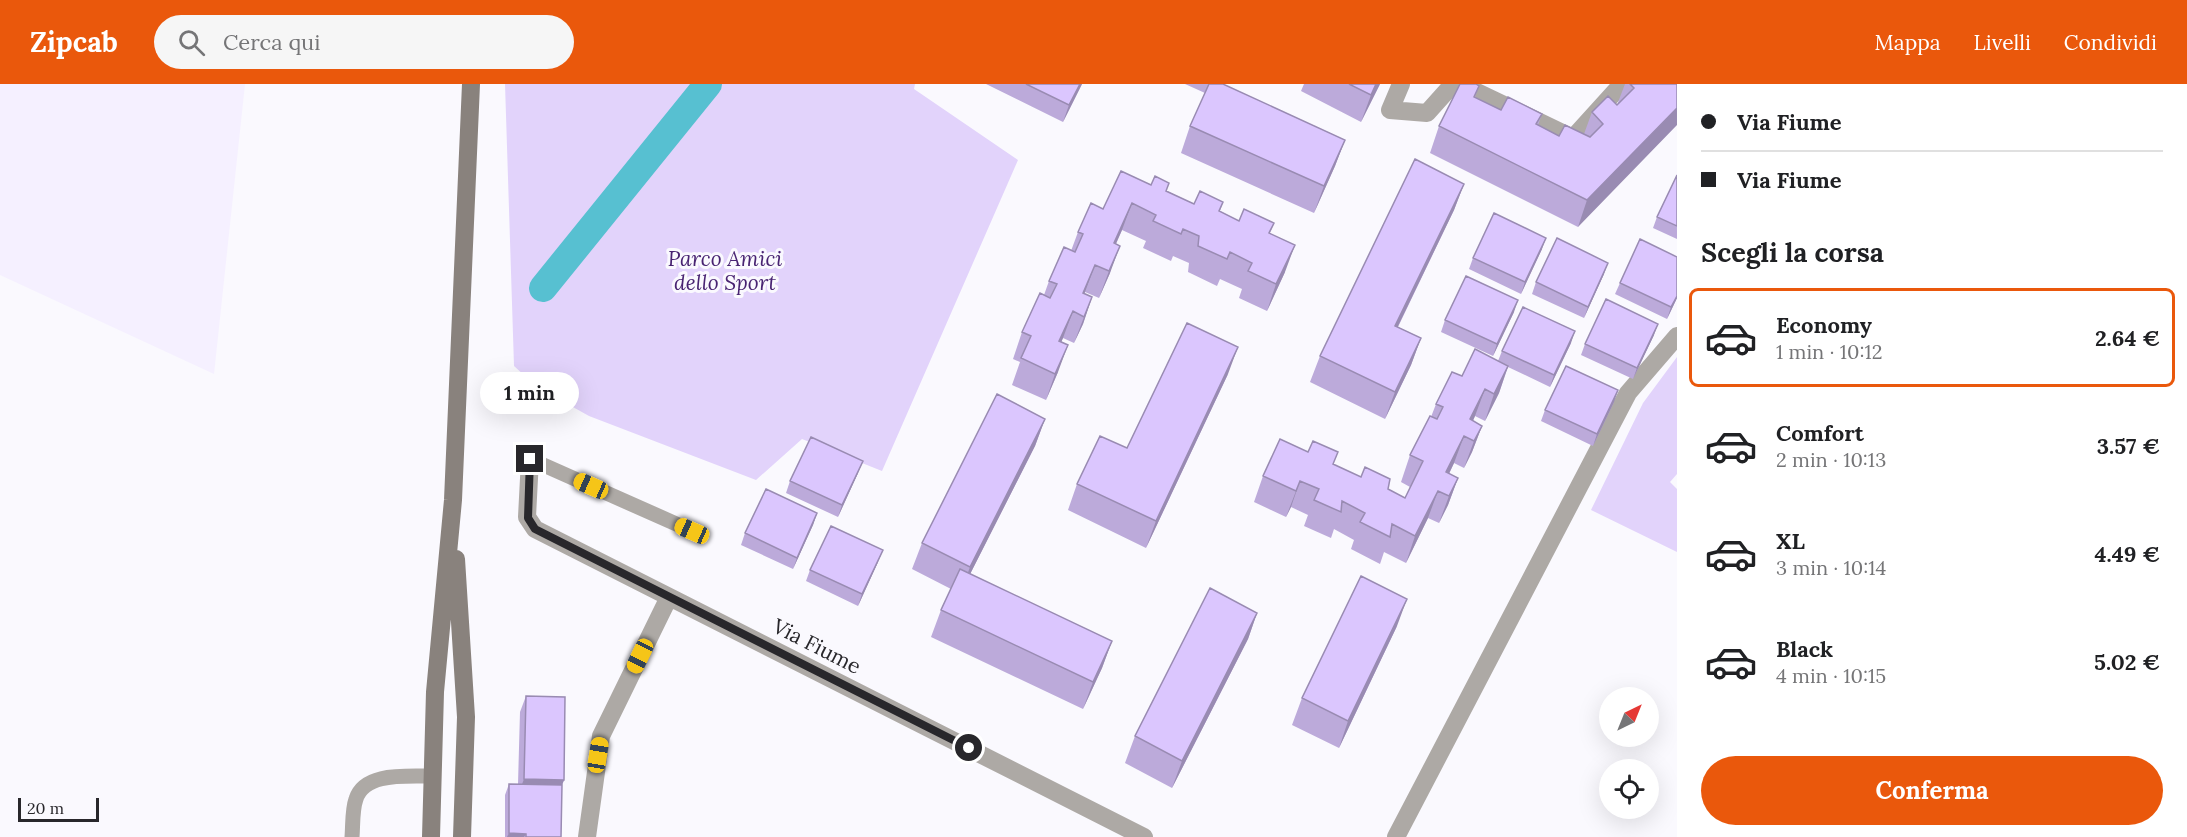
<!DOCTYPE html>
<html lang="it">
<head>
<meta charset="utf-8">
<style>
	:root { --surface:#fff; --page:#f6f6f6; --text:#202124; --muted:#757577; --line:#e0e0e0; --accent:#ea580c }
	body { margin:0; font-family:Lora,serif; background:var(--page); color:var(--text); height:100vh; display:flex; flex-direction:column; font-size:22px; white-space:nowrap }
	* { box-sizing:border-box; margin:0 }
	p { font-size:20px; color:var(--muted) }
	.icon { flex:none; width:33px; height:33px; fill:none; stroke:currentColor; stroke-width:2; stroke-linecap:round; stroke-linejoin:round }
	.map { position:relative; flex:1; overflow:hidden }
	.sheet { display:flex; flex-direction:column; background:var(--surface); width:510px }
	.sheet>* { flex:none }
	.banner { display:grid; align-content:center; height:132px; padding:0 24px; background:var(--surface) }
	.needle { width:39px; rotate:43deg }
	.controls { position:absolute; left:1599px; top:603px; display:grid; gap:12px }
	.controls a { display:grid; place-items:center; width:60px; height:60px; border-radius:50%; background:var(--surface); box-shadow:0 6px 24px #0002; font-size:30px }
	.scale { position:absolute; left:18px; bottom:15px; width:81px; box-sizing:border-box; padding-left:6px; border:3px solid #28272b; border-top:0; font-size:16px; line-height:21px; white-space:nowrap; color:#28272b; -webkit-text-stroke:4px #faf9fe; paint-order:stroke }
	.end { position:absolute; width:27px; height:27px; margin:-14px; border:8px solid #28272b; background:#fff; box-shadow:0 0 0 3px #fff }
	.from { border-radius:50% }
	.bubble { position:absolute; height:42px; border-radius:21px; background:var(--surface); box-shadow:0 6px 24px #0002; font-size:20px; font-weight:800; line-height:42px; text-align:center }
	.car { position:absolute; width:18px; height:36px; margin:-18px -9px; border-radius:8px; box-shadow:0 0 4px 2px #0007; background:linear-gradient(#f5c518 24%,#345 0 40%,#f5c518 0 76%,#345 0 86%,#f5c518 0) }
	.banner b { display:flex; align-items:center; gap:21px; height:57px; font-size:22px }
	.banner b+b { border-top:2px solid var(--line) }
	.banner i { width:15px; height:15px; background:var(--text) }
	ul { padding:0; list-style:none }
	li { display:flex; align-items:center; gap:18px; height:99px; margin:0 12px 9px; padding:0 12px; border:3px solid transparent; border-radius:9px }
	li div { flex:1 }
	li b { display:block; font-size:22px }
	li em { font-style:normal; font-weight:800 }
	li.active { border-color:var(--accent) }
	li>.icon { width:54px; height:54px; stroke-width:1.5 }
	h2 { padding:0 24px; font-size:27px; line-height:72px }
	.primary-button { display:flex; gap:12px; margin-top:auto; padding:12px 24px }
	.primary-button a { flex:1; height:69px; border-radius:36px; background:var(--accent); color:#fff; font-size:24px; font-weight:800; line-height:69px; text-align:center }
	header { display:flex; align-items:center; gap:36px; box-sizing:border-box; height:84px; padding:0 30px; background:var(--accent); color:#fff }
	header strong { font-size:28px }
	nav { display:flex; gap:33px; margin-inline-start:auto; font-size:21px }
	.search { width:420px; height:54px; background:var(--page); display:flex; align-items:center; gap:15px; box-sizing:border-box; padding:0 21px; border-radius:33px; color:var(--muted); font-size:22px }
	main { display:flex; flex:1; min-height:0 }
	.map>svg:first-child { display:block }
	.built { fill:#f5f0ff }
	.green { fill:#e2d3fb }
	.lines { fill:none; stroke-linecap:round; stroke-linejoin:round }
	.canal { stroke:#57c0d1; stroke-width:28 }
	.lane { stroke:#ada9a5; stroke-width:15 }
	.street { stroke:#ada9a5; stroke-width:18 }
	.secondary { stroke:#89827d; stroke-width:18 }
	.wall { fill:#bcaada }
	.shaded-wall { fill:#998bb2 }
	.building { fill:#dbc6fe; stroke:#998bb2; stroke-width:1.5 }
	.route { stroke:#28272b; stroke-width:8 }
	.labels { text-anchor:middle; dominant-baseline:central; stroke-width:6; stroke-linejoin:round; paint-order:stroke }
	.park-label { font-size:21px; font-style:italic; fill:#482372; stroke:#faf9fe }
	.street-label { font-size:21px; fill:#28272b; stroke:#faf9fe }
</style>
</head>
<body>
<header>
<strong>Zipcab</strong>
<div class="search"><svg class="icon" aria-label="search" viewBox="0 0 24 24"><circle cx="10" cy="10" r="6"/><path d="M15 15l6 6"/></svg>Cerca qui</div>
<nav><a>Mappa</a><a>Livelli</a><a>Condividi</a></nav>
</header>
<main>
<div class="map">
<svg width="1677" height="753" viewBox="0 0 1677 753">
	<rect width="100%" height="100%" fill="#faf9fe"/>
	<!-- built -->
	<path class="built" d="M0,0h245l-31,290 -214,-99z"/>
	<!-- green -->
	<path class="green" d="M505,0h410l-1,5 104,71 -136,311 -80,-32 -46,41 -167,-64 -52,-29 -23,-21z
		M1677,273v117l-7,8 7,7v63l-86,-42 52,-107z"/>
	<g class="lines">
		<!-- canal -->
		<path class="canal" d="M543,204l165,-204"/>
		<!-- lane -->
		<path class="lane" d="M530,375l162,72
			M352,753c1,-12 0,-27 4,-38 9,-28 53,-22 77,-23"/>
		<!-- street -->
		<path class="street" d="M1401,0l-11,26 37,3 26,-29
			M1460,0l113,54 49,-54
			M530,375l-3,58 8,12 609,308
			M587,753l14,-101 68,-139
			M1396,753l232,-444 49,-57"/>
		<!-- secondary -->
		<path class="secondary" d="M456,475l10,158 -4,120
			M431,753l4,-145 18,-192 18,-416"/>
	</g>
	<!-- wall -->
	<path class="wall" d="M986,0h96l-19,38z
		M1185,0h38l122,56 -10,26 -21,47 -133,-60 9,-27 15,-33z
		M1304,0h76l-19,38 -60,-31z
		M1625,0h52l-99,143 -148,-74 9,-27 40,-40 -4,11 26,13 41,4 -4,11 21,11 25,-2 8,-22 25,-7z
		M1677,91v64l-24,-11 4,-11z
		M1464,100l-10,26 -56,117 23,11 -10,27 -26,54 -75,-37 10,-26z
		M1151,101l16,6 27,13 29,-2 -3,9 19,10 35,2 -4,10 15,39 -18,39 -28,-13 3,-9 -22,-10 -3,7 -29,-14 1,-9 -16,-7 -2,5 -28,-13 3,-7 -24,-11 -6,14 -6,29 -11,25 -14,-6v2l7,3 -9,27 -9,19 -11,-5 -2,4 -3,30 -12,28 -34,-15 8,-23 -7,-3 9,-27 22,-37 5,-14 22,-30 7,-19 25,-23z
		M1542,165l-21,45 -52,-25 4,-11z
		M1677,173v41l-10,21 -52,-25 5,-11z
		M1604,190l-20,44 -52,-24 4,-12z
		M1514,228l-21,44 -52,-24 4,-12z
		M1654,251l-21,44 -52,-24 4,-11z
		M1571,259l-21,44 -42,-20 -9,26 -14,28 -10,-5 -2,5 9,5 -10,26 -8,16 -10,-5 -5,11 9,4 -10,27 -9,18 -11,-5 -22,45 -22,-11 -4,12 -29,-15 3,-9 -20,-11 -3,9 -27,-12 4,-11 -17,-8 -5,10 -32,-15 9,-26 75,-24 -5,12 72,34 5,-11 -9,-5 9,-27 21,-38 5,-13 26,-28 36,-15 4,-10z
		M1228,290l-82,174 -78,-38 9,-26 50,-36z
		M1614,318l-21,44 -52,-25 4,-11z
		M1045,335l-10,27 -65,128 142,67 -10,27 -19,41 -152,-72 10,-27 10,-21 -39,-20 10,-26z
		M858,389l-20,44 -52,-24 4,-12z
		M817,429l-4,12 -20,44 -52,-24 4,-12z
		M878,478l-20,44 -52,-25 4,-11z
		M1257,529l-9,26 -76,149 -47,-25 10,-27z
		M1397,542l-58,122 -47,-23 10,-27z
		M526,612l38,84 -2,5 -1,52h-56v-42l4,-11h9l2,-72z"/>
	<!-- shaded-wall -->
	<path class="shaded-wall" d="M1080,0h2l-19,38 6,-17z
		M1376,0h4l-19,38 10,-27z
		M1677,24v17l-99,102 9,-27z
		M1345,56l-10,26 -21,47 10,-27z
		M1464,100l-10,26 -69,143 10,-27z
		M1132,119l-10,27 -18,40 10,-27z
		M1546,154l-4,11 -21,45 4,-12z
		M1295,161l-10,27 -18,39 9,-27z
		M1120,162l-10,27 -11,25 10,-27z
		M1608,179l-4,11 -20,44 4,-11z
		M1095,181l-10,27 -9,21 7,-20z
		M1677,212v2l-10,21 4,-12z
		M1092,213l-9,27 -9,19 10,-26z
		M1518,216l-4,12 -21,44 4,-12z
		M1073,227l-10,27 -13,30 9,-27z
		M1658,240l-4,11 -21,44 4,-11z
		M1575,247l-4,12 -21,44 4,-12z
		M1421,254l-10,27 -26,54 10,-27z
		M1068,261l-10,27 -12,28 9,-26z
		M1238,263l-10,27 -82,174 10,-27z
		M1508,282l-9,27 -14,28 9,-27z
		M1485,305l-10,27 -10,21 -1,-1 -10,27 -14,29 6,-20 24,-53z
		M1618,306l-4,12 -21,44 4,-12z
		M1045,335l-10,27 -75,148 10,-27z
		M1482,342l-10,26 -8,16 10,-27z
		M863,377l-5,12 -20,44 4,-12z
		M1458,394l-10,27 -9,18 10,-27z
		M1300,397l-9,26 -5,10 10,-26z
		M1438,407l-10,27 -22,45 9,-27z
		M817,429l-4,12 -20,44 4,-11z
		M883,466l-5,12 -20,44 4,-12z
		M1407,515l-10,27 -58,122 9,-27z
		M1257,529l-9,26 -76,149 10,-27z
		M1112,557l-10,27 -19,41 10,-27z
		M524,695l40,1 -6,16 -40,-1z
		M509,749l17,1 -2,3h-17z"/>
	<!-- building -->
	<path class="building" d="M1026,0h54l-11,21z
		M1209,0h14l122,56 -21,46 -134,-60z
		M1349,0h27l-5,11z
		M1460,0h16l3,2 -5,11 27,13 7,-13 34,17 -6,10 23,12 6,-11 25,12 13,-13 -11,-12 16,-16 9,9 17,-17 -4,-4h47v24l-90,92 -148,-74z
		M1415,75l49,25 -69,142 26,12 -26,54 -75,-36z
		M1121,87l30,14 4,-9 14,7 -3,8 28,13 6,-13 23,11 -4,9 20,10 5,-12 30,14 -5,10 26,12 -19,39 -28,-13 4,-8 -22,-11 -3,7 -29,-13 1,-10 -16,-7 -2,5 -28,-13 3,-6 -24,-12 -18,40 6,3 -11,25 -14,-6 -12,28 9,4 -8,20 -11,-6 -14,30 9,4 -13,29 -34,-16 10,-22 -9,-4 18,-39 10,5 7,-14 -8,-3 15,-34 11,5 8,-18 -5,-2 13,-29 12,6z
		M1677,91v51l-20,-9z
		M1494,129l52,25 -21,44 -52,-24z
		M1557,154l51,25 -20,44 -52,-25z
		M1640,155l37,18v39l-6,11 -51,-24z
		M1466,192l52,24 -21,44 -52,-24z
		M1606,215l52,25 -21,44 -52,-24z
		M1523,223l52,24 -21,44 -52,-24z
		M1187,239l51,24 -82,174 -79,-37 23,-48 27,12z
		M1475,265l33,17 -14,28 -9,-5 -15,30 12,7 -8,15 -10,-5 -18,36 12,6 -9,18 -11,-5 -23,45 -23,-12 -2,13 -30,-15 5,-9 -23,-12 -1,11 -27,-12 5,-11 -19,-8 -4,10 -33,-15 17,-37 28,13 5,-11 25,11 -5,12 28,13 4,-10 25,12 -2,10 17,9 18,-37 -13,-6 20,-39 7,3 6,-12 -7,-3 16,-32 10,4z
		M1566,282l52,24 -21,44 -52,-24z
		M997,310l48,25 -75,148 -48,-24z
		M811,353l52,24 -21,44 -52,-24z
		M766,405l51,24 -20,45 -52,-25z
		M831,442l52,24 -21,44 -52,-24z
		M960,485l152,72 -19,41 -152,-72z
		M1361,492l46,23 -59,122 -46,-23z
		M1210,504l47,25 -75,148 -47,-25z
		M526,612l39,1 -1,83 -40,-1z
		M509,700l53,1 -1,52h-35v-3l-17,-1z"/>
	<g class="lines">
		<!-- route -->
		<path class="route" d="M530,375l-2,59 7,11 434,219"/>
	</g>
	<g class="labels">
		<!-- park labels -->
		<g class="park-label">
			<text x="725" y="174">Parco Amici<tspan x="725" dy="24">dello Sport</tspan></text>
		</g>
		<!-- street labels -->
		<g class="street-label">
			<text transform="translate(817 562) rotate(27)">Via Fiume</text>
		</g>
	</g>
</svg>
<div class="controls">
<a><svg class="needle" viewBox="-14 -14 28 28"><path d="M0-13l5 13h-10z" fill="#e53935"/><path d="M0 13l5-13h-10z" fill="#757577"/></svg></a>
<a><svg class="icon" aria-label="locate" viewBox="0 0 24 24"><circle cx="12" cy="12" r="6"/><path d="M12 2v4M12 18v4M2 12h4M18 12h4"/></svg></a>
</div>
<div class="scale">20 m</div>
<i class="end from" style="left:969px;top:664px"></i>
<i class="end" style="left:530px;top:375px"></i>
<div class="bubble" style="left:480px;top:288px;width:99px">1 min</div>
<i class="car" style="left:591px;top:402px;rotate:294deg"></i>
<i class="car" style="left:692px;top:447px;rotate:294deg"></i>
<i class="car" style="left:640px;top:572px;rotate:206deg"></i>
<i class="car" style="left:598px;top:671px;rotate:9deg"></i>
</div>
<section class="sheet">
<div class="banner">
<b><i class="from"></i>Via Fiume</b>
<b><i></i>Via Fiume</b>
</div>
<h2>Scegli la corsa</h2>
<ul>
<li class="active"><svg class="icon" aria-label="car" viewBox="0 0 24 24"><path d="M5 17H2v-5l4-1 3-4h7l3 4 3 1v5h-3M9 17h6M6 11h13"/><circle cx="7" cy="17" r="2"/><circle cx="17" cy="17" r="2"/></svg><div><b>Economy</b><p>1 min · 10:12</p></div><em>2.64 €</em></li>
<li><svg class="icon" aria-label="car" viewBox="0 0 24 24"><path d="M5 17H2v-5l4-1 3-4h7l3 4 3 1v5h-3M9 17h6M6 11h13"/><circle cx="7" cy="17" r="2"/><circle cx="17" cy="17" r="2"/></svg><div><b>Comfort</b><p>2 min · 10:13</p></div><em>3.57 €</em></li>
<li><svg class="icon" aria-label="car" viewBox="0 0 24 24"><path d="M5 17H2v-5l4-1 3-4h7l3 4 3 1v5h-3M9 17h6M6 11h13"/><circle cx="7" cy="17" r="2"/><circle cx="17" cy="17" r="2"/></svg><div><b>XL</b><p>3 min · 10:14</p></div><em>4.49 €</em></li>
<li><svg class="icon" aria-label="car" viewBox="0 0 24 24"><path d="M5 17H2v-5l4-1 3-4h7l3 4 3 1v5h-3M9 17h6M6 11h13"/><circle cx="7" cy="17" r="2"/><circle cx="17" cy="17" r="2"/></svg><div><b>Black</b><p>4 min · 10:15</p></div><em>5.02 €</em></li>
</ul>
<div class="primary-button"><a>Conferma</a></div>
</section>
</main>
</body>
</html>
